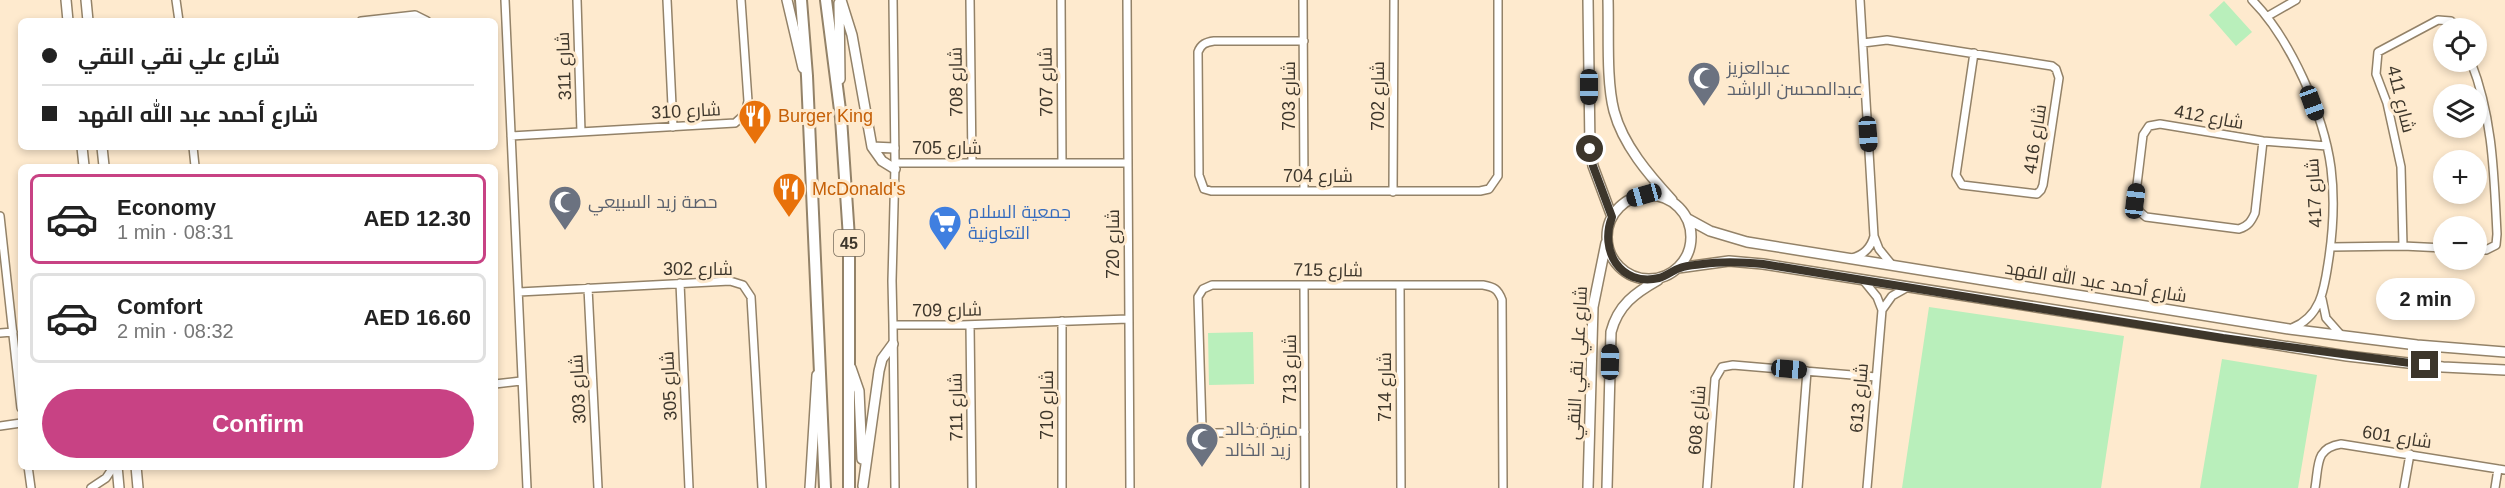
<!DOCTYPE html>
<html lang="en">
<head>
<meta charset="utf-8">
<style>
	:root { --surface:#fff; --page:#f6f6f6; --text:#222; --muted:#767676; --line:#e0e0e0; --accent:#c84284 }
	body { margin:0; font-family:Arial,Cairo,sans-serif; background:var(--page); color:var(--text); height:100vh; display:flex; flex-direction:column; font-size:22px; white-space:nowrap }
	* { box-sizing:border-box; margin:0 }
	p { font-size:20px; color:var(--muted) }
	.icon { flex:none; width:33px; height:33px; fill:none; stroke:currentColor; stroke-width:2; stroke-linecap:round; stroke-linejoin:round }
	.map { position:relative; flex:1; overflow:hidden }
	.side { position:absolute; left:18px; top:164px; width:480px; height:306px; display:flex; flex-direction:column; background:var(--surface); border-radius:9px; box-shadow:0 3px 9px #0003 }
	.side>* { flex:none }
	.banner { position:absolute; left:18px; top:18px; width:480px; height:132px; border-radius:9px; box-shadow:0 3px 9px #0003; display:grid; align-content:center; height:132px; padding:0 24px; background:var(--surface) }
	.buttons { position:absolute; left:2433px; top:18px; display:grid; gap:12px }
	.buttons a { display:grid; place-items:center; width:54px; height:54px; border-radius:50%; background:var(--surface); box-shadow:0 3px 9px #0003; font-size:30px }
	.end { position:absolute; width:27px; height:27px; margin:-14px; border:8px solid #3d362b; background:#fff; box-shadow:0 0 0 3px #fff }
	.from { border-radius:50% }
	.bubble { position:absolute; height:42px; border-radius:21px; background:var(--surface); box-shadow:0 3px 9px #0003; font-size:20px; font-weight:800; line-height:42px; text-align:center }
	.car { position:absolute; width:18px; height:36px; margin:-18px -9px; border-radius:8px; box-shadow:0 0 4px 2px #0007; background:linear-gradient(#222 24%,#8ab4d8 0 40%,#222 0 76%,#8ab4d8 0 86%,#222 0) }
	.banner b { display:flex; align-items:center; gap:21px; height:57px; font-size:22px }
	.banner b+b { border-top:2px solid var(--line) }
	.banner i { width:15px; height:15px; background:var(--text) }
	ul { padding:10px 0 0; list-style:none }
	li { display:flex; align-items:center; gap:18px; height:90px; margin:0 12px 9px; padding:0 12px; border:3px solid var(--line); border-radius:9px }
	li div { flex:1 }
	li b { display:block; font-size:22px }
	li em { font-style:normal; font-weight:800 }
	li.current { border-color:var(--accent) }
	li>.icon { width:54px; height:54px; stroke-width:1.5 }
	.button { display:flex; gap:12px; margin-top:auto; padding:12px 24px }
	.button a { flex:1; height:69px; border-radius:36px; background:var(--accent); color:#fff; font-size:24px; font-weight:800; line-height:69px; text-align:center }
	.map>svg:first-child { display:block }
	.green { fill:#b9efbb }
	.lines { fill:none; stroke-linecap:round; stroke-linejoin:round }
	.minor-casing { stroke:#938268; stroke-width:10 }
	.tertiary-casing { stroke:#938268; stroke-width:12 }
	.primary-casing { stroke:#938268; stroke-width:14 }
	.minor { stroke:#fff; stroke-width:7 }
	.tertiary { stroke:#fff; stroke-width:9 }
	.primary { stroke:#fff; stroke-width:10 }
	.route { stroke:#3d362b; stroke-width:8 }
	.labels { text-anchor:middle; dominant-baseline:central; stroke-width:6; stroke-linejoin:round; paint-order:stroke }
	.shield { fill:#feeace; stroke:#776c5c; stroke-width:1.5 }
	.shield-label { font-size:16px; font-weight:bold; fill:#3d362b }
	.street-label { font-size:18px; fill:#3d362b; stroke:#feeace }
	.worship-label { font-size:18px; fill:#5b616d; stroke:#feeace; text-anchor:start }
	.food-label { font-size:18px; fill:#c56008; stroke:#feeace; text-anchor:start }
	.shop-label { font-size:18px; fill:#366cbe; stroke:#feeace; text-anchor:start }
</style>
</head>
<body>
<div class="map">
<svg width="2505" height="488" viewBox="0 0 2505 488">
	<rect width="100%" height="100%" fill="#feeace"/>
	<!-- green -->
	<path class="green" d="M2224,1l28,31 -16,14 -27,-31z
		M1929,307l195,29 -23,152h-199z
		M1253,332l1,52 -45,1 -1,-52z
		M2222,359l95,16 -19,113h-98z"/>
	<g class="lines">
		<defs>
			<path id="minor" d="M176,0l3,21
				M505,0l22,488
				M577,0l4,132
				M667,0l6,127
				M893,0l2,163h233
				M970,0l2,163
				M1061,0l1,163
				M1127,0l3,488
				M1303,0l1,191
				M1860,0l14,236 5,13 13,16
				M2252,0c38,38 72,115 79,168 4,32 2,65 -3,96 -4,27 -8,53 -36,64
				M2268,16l28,-16
				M361,21l54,-6 12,6
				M1304,41h-90c-8,1 -13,3 -16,11l1,123 5,14 7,2h269l9,-2 9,-13v-176
				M1863,43l24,-3 165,26 4,3 3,9 -16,107 -2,5 -4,4 -75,-9 -6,-10 18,-122
				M2471,62c22,55 23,114 26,172l-1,11 -10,5 -10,-1
				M511,136l224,-13 10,-9 3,-13 -7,-101
				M2263,141l-8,72c-4,9 -7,13 -16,16l-93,-12 -6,-5 -5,-11 8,-66 6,-9 11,-2 103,17 64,5
				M193,147l2,19
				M1393,192l1,-192
				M0,216l21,192
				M2403,246l-2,-79 -14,-64 -11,-29 2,-22 60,-32 13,1 7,7
				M2331,247l72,-1 41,2
				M1852,258c12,-3 19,-10 22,-22
				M1864,281l13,16 5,13 -15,178
				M680,283l9,205
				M1304,285l1,203
				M1400,286l1,202
				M588,288l10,200
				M519,292l211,-11 13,4 8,12 11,191
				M2322,299l4,19 15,17
				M1882,310l10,-14 16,-9
				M1062,321v167
				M893,325l-1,-44 3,-115
				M970,325l2,163
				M0,333l13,-1
				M495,384l26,-3
				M0,426l21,-3
				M1305,432l-90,1 -9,-1 -4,-5 -4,-130 5,-8 9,-4h271c11,2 15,4 19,15l1,188
				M28,466l3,22
				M91,488l15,-10 8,-12
				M895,488l-2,-163h68l167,-6
				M1707,488l8,-109 7,-12 11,-2 143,12
				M1798,488l9,-117
				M2315,488c4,-23 0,-40 26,-44l164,26
				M2404,488l6,-34
				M2495,488l3,-19"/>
			<path id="tertiary" d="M66,0l2,21
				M86,0l2,21
				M787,0l16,68
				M841,0l11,35 20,112 10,14 13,8
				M1588,0l2,149 3,17 19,51
				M1608,0c1,34 -2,80 6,111 9,34 35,64 58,89
				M839,3l1,76
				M82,147l2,19
				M102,147l2,19
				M872,147l22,1
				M1607 237a42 42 0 1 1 84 0a42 42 0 1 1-84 0Z
				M1688,219l22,12 37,11 542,87 128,16 88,7
				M1678,268l51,-7 34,3 584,92 96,11 62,3
				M851,368l8,23 3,68
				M117,466l2,22
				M136,466l2,22
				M863,486l16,-115 3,-12 11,-15
				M810,488l7,-113
				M1588,488l5,-181 13,-64
				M1607,488l4,-156c7,-27 24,-39 47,-52"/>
			<path id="primary" d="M801,0l6,76 18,412
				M826,0l15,118 8,120v250"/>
		</defs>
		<!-- minor casing -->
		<use href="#minor" class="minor-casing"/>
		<!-- tertiary casing -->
		<use href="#tertiary" class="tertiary-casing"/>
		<!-- primary casing -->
		<use href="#primary" class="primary-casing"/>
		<!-- minor -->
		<use href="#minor" class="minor"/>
		<!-- tertiary -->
		<use href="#tertiary" class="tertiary"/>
		<!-- primary -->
		<use href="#primary" class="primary"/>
	</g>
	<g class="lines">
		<!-- route -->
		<path class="route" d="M1590,149l3,17 19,51c-13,33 8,70 47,61 8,-2 14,-8 21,-10 7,-3 16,-3 23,-4 20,-3 40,-2 60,0l460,74 202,27"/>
	</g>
	<!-- icons -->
	<defs>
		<symbol id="mosque-pin" viewBox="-11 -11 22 30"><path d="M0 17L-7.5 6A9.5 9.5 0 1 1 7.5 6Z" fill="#6b7280" stroke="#feeace"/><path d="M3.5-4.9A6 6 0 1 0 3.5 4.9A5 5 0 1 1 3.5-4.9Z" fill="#fff"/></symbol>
		<symbol id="restaurant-pin" viewBox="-11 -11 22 30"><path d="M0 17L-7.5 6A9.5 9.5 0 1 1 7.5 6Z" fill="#e8710a" stroke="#feeace"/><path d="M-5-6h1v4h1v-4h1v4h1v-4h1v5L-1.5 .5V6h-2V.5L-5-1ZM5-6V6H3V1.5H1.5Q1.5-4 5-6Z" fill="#fff"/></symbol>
		<symbol id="supermarket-pin" viewBox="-11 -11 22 30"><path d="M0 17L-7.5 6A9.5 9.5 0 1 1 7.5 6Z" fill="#3f7fe0" stroke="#feeace"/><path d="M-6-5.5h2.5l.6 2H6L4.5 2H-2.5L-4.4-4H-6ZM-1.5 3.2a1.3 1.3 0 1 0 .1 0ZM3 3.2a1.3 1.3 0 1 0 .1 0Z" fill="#fff"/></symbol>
	</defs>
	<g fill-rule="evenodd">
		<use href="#mosque-pin" x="1685" y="59" width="38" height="52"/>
		<use href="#restaurant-pin" x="736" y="97" width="38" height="52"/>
		<use href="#restaurant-pin" x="770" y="170" width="38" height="52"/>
		<use href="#mosque-pin" x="546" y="183" width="38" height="52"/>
		<use href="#supermarket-pin" x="926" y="203" width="38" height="52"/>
		<use href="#mosque-pin" x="1183" y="420" width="38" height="52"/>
	</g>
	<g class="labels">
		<!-- shield labels -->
		<rect class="shield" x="834" y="230" width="30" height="26" rx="4.5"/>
		<g class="shield-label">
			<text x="849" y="243">45</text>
		</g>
		<!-- street labels -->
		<g class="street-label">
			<text transform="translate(564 66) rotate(-92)">شارع 311</text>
			<text transform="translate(956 82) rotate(-91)">شارع 708</text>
			<text transform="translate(1046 82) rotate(-91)">شارع 707</text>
			<text transform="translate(1289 96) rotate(-90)">شارع 703</text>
			<text transform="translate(1378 96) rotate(-90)">شارع 702</text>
			<text transform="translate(2401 99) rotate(76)">شارع 411</text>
			<text transform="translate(686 111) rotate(-3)">شارع 310</text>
			<text transform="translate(2209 117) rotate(10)">شارع 412</text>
			<text transform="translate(2035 139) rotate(-81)">شارع 416</text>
			<text x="947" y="148">شارع 705</text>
			<text x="1318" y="176">شارع 704</text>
			<text transform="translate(2314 193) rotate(-93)">شارع 417</text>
			<text transform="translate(1113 244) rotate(-90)">شارع 720</text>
			<text x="698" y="269">شارع 302</text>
			<text transform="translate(1328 270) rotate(1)">شارع 715</text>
			<text transform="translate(2096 282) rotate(9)">شارع أحمد عبد الله الفهد</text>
			<text transform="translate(947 310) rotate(-1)">شارع 709</text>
			<text transform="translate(1577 363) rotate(-87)">شارع علي نقي النقي</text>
			<text transform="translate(1290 369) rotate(-90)">شارع 713</text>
			<text transform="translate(669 386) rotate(-93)">شارع 305</text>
			<text transform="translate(1385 387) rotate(-90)">شارع 714</text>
			<text transform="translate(578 389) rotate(-93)">شارع 303</text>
			<text transform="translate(1859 398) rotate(-85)">شارع 613</text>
			<text transform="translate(1047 405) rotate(-90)">شارع 710</text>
			<text transform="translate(956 407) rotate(-91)">شارع 711</text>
			<text transform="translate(1697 420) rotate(-86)">شارع 608</text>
			<text transform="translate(2397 437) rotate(9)">شارع 601</text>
		</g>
		<!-- worship labels -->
		<g class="worship-label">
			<text x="1727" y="68">عبدالعزيز<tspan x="1727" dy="21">عبدالمحسن الراشد</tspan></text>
			<text x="588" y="202">حصة زيد السبيعي</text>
			<text x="1225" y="429">منيرة خالد<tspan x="1225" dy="21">زيد الخالد</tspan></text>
		</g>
		<!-- food labels -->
		<g class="food-label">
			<text x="778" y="116">Burger King</text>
			<text x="812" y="189">McDonald's</text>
		</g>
		<!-- shop labels -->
		<g class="shop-label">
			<text x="968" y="212">جمعية السلام<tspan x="968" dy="21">التعاونية</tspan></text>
		</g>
	</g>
</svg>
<div class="buttons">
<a><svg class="icon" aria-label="locate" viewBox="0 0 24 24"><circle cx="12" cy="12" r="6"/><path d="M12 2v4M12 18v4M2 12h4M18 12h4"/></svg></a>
<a><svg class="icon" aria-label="layers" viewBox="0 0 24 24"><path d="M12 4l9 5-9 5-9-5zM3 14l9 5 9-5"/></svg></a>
<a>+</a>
<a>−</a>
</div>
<i class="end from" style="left:1590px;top:149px"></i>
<i class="end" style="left:2425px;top:365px"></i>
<div class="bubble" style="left:2376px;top:278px;width:99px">2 min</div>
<i class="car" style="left:1589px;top:87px;rotate:180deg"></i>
<i class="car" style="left:2312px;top:103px;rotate:160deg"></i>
<i class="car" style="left:1868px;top:134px;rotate:176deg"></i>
<i class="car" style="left:1644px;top:195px;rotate:254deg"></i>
<i class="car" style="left:2135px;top:201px;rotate:7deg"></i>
<i class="car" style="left:1610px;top:362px;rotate:1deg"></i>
<i class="car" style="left:1789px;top:369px;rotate:95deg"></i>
<div class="banner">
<b><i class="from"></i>شارع علي نقي النقي</b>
<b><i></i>شارع أحمد عبد الله الفهد</b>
</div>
<section class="side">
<ul>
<li class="current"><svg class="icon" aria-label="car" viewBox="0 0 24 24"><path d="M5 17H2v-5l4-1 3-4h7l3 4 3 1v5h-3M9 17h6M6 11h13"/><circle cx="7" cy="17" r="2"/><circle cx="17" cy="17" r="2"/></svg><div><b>Economy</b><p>1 min · 08:31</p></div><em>AED 12.30</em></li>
<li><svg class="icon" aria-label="car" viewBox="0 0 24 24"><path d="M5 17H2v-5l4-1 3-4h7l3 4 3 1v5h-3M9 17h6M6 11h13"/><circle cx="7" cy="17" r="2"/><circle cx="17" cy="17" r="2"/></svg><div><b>Comfort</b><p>2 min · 08:32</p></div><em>AED 16.60</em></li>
</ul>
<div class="button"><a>Confirm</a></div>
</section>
</div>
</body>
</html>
